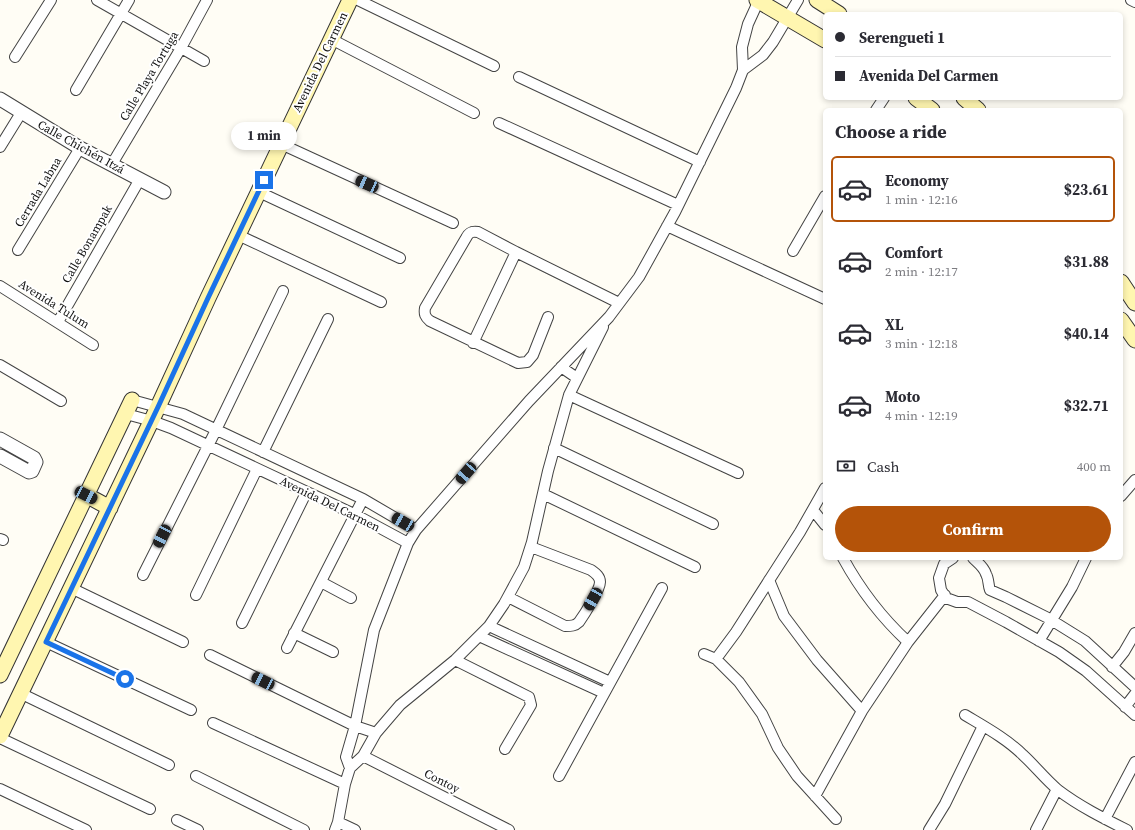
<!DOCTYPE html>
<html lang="en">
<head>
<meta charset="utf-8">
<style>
	:root { --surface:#fff; --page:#f2f2f3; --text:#2b2b33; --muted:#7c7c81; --line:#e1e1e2; --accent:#b45309 }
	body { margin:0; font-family:"Source Serif 4",serif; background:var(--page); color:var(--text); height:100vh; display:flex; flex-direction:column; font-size:15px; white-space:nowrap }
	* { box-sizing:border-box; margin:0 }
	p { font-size:13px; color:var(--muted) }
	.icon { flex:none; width:22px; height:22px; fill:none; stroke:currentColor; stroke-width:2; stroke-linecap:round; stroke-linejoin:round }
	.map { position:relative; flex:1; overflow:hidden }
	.side { position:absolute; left:823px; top:108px; width:300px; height:452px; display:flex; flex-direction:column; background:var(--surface); border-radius:6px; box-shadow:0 2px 6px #0003 }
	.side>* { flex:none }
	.top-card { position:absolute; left:823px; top:12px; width:300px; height:88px; border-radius:6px; box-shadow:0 2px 6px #0003; display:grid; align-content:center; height:88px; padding:0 12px; background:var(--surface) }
	.end { position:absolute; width:18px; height:18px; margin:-9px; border:5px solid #1a73e8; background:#fff; box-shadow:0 0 0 2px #fff }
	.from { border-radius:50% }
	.bubble { position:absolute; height:28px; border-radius:14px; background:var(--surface); box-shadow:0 2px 6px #0003; font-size:13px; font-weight:700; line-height:28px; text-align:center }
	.car { position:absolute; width:12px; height:24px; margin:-12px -6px; border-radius:5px; box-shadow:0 0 3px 1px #0007; background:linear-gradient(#222 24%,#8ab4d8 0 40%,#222 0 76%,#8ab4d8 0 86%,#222 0) }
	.top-card b { display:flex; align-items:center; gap:14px; height:38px; font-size:15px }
	.top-card b+b { border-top:1px solid var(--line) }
	.top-card i { width:10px; height:10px; background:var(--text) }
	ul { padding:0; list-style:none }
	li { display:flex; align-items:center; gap:12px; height:66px; margin:0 8px 6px; padding:0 4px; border:2px solid transparent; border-radius:6px }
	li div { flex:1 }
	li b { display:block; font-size:15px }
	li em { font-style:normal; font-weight:700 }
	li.on { border-color:var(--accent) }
	li>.icon { width:36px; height:36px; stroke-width:1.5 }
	h2 { padding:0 12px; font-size:18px; line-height:48px }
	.pay { display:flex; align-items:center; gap:10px; height:44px; padding:0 12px; font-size:15px }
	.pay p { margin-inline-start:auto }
	.button { display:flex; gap:8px; margin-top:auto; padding:8px 12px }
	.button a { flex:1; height:46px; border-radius:24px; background:var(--accent); color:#fff; font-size:16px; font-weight:700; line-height:46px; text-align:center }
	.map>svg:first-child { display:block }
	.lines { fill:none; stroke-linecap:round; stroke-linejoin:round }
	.minor-casing { stroke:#444; stroke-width:12 }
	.tertiary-casing { stroke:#444; stroke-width:15 }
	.secondary-casing { stroke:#333; stroke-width:17 }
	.minor { stroke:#fff; stroke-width:10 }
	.tertiary { stroke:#fff; stroke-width:13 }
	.secondary { stroke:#fff6b0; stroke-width:15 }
	.route { stroke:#1a73e8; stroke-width:5 }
	.labels { text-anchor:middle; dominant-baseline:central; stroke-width:4; stroke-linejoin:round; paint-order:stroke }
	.street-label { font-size:12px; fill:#111; stroke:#fff }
</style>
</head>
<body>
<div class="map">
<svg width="1135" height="830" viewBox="0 0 1135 830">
	<rect width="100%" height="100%" fill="#fffdf5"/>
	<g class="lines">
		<defs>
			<path id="minor" d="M97,0l107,61
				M358,0l136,66
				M1131,0l4,2
				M331,39l143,74
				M15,57l36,-57
				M743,70l20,-15 10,-13 25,-42
				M519,77l181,85
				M76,90l53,-90
				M876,110l8,-12
				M499,123l179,82
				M281,144l172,79
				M0,147l21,-34
				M112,164l69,-116 26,-48
				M259,192l141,66
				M667,226l158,73
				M238,235l143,67
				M18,250l62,-102
				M793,251l32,-55
				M0,286l93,59
				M548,317l-15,38 -6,7 -9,1 -88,-42c-5,-4 -6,-7 -5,-13l41,-70c3,-6 6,-7 12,-6l38,20 103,51
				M58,322l82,-143
				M473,343l43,-91
				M0,365l61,36
				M561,367l16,11
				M569,395l169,78
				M132,400l51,14 180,85 53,31
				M126,414l26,7 19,7 185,87 52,28
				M554,448l159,76
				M263,452l65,-133
				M543,494l152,73
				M1121,496l14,-16
				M813,510l12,15
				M0,539l3,1
				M843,558c18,33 38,59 65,84
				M953,558l-9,6 -5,14 2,12 5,8 11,4h11l38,20 53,30 27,19 49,44
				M973,558c5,5 11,9 13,16 3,5 2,11 4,16l16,7 42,21 37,23 50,46
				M143,575l73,-145 67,-139
				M769,580l15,36 33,44 45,51
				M321,582l30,16
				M71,588l112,54
				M196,595l61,-126
				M508,597l57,29c6,0 10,0 14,-4 5,-7 21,-32 21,-40 0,-6 -5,-9 -9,-12l-60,-23
				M242,623l64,-130
				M489,626l121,56
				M294,633l39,19
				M479,636l125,57
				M1039,641l33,-54 14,-29
				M46,642l145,68
				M287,648l76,-149
				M704,654l12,5 23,23 23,32 16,34 19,28 39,43
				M210,655l145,71 21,7
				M716,659l20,-27 64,-100 25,-44
				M455,660l74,37 2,8 -26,44
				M1112,667l12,-15 11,-19
				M20,693l149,72
				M1125,707l10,-13
				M965,715c20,12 42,24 58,40 12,11 22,24 35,35 21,16 45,28 69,40
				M213,723l132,61
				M0,738l150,71
				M363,756l146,74
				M350,768l-4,-11 9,-31 19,-96 34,-87 8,-13 113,-129 80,-84 30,-40 36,-65 61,-124 7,-18 -1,-23 6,-23 11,-24
				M196,776l108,54
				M559,776l103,-188
				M0,789l86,41
				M815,796l47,-85 46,-69 37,-47
				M1105,819l30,-57
				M177,820l21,10
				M338,822l17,8
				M335,830l3,-8 7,-38 5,-16 13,-12 13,-23 24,-28 55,-45 34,-34 15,-22 20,-37 8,-25 16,-71 21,-76 34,-68
				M929,830l16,-26 38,-78
				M1036,830l21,-41"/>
			<path id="tertiary" d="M0,99l80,49 84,44
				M0,439l34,19 2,4 -4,9 -3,1 -29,-16"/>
			<path id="secondary" d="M757,0l68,40
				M817,0l22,14
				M916,98l16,12
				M964,98l14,12
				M1121,282l14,21
				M1121,320l14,20
				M86,495l24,13
				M0,675l132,-275
				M0,736l158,-329 50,-109 142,-298"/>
		</defs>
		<!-- minor casing -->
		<use href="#minor" class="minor-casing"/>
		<!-- tertiary casing -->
		<use href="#tertiary" class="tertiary-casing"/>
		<!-- secondary casing -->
		<use href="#secondary" class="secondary-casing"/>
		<!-- minor -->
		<use href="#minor" class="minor"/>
		<!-- tertiary -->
		<use href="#tertiary" class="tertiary"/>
		<!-- secondary -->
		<use href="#secondary" class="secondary"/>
	</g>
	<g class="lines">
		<!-- route -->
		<path class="route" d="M125,679l-79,-37 112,-235 50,-109 56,-118"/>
	</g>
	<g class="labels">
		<!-- street labels -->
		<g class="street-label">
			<text transform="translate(320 62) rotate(-64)">Avenida Del Carmen</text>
			<text transform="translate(149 76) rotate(-59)">Calle Playa Tortuga</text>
			<text transform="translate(81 147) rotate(29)">Calle Chichén Itzá</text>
			<text transform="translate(38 192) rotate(-59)">Cerrada Labna</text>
			<text transform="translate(87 244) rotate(-60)">Calle Bonampak</text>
			<text transform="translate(54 304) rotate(32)">Avenida Tulum</text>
			<text transform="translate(330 504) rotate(26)">Avenida Del Carmen</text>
			<text transform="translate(442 781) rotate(27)">Contoy</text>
		</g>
	</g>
</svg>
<i class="end from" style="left:125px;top:679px"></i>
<i class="end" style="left:264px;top:180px"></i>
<div class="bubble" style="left:231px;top:122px;width:66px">1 min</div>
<i class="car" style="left:367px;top:184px;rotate:294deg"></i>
<i class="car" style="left:466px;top:473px;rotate:221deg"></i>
<i class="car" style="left:86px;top:495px;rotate:117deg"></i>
<i class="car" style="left:403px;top:522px;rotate:300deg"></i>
<i class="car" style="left:162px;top:536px;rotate:207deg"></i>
<i class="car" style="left:593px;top:599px;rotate:210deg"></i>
<i class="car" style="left:263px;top:681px;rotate:296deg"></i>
<div class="top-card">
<b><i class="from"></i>Serengueti 1</b>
<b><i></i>Avenida Del Carmen</b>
</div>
<section class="side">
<h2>Choose a ride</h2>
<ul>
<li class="on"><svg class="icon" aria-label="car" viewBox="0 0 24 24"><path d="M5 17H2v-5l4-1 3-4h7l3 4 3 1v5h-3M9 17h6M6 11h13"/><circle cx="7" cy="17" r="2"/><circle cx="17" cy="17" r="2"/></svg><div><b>Economy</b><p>1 min · 12:16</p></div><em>$23.61</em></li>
<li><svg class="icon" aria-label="car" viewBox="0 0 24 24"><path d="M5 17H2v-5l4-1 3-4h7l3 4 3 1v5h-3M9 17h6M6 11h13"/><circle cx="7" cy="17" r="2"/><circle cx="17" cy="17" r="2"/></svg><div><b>Comfort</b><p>2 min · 12:17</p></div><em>$31.88</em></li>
<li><svg class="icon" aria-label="car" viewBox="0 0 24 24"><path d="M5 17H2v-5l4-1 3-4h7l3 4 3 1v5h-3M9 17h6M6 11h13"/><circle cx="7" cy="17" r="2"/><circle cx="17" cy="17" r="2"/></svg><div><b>XL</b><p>3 min · 12:18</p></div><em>$40.14</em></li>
<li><svg class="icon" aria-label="car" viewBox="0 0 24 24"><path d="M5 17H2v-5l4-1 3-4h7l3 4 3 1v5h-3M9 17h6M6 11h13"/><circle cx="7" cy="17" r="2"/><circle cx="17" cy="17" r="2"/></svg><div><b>Moto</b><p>4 min · 12:19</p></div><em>$32.71</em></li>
</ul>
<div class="pay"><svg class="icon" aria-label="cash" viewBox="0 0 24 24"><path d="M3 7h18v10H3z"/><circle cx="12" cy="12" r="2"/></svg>Cash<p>400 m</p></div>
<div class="button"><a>Confirm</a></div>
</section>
</div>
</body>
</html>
